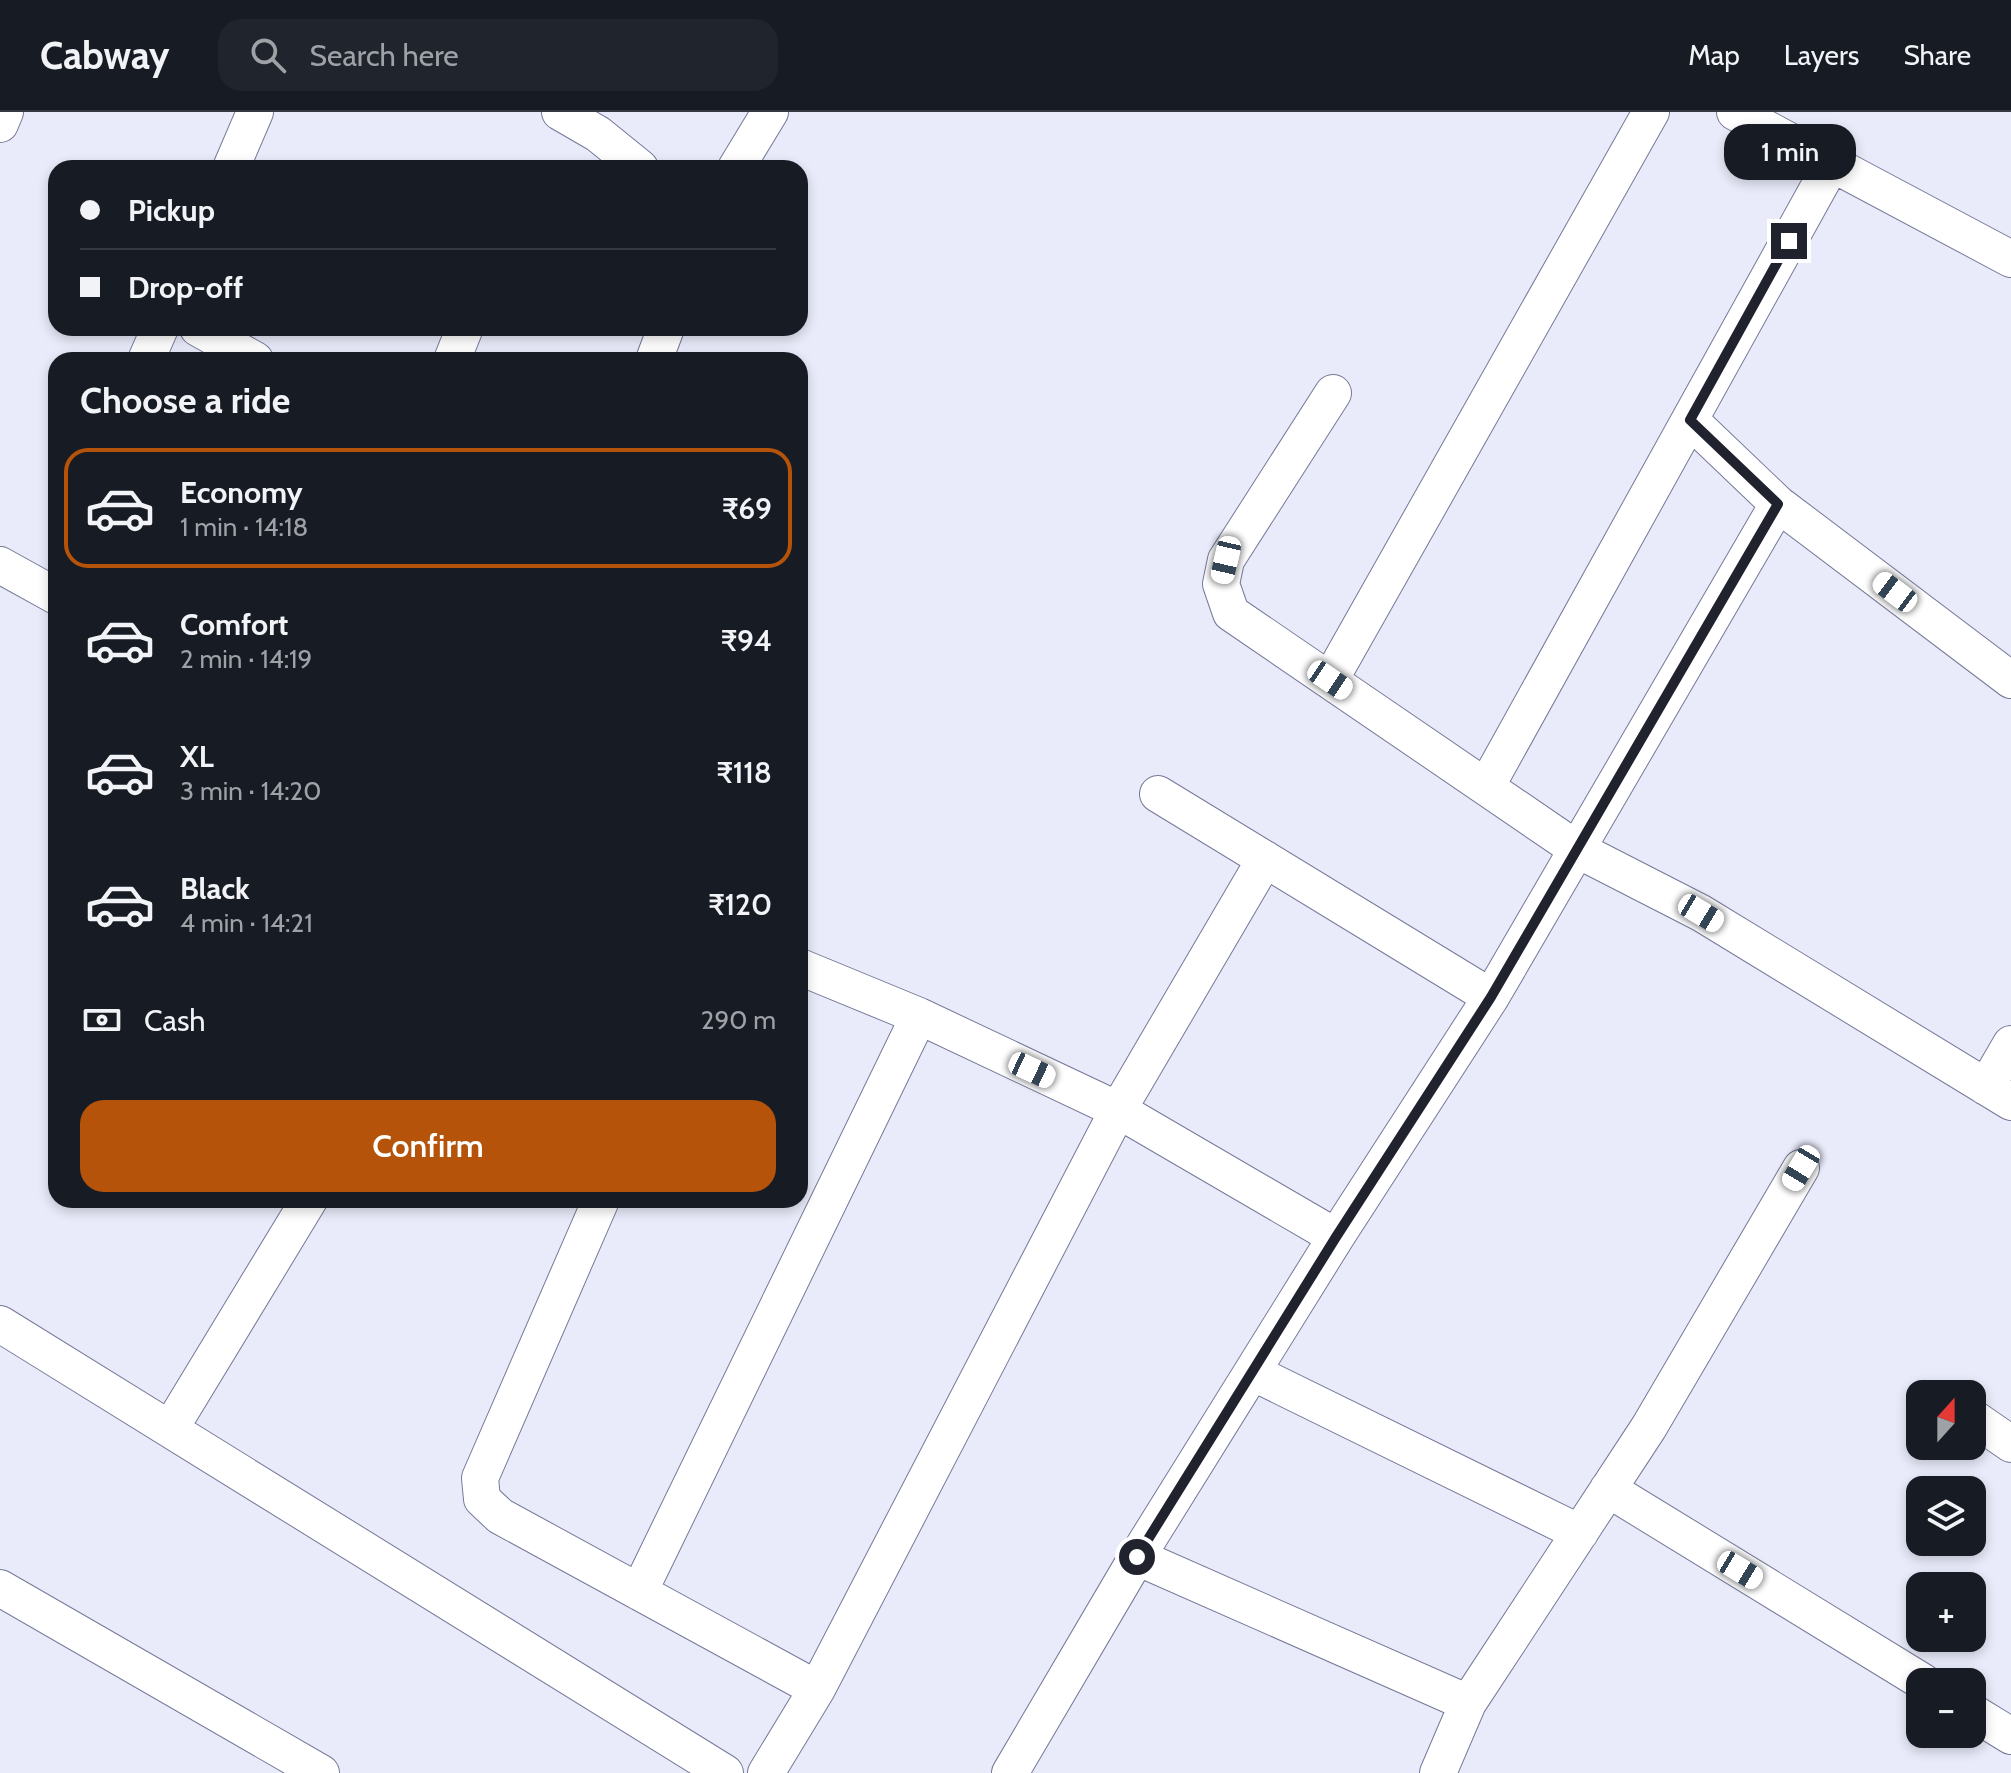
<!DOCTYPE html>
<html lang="en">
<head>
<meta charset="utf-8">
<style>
	:root { --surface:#171b24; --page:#20242c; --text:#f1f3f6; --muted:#9ea1a6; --line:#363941; --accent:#b45309 }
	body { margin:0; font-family:Cabin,sans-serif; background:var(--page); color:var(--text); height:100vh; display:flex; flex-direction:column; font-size:30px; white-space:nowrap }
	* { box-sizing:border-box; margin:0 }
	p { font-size:26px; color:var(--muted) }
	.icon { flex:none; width:44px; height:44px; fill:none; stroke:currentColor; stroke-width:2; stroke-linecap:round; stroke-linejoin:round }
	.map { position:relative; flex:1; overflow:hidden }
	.details { position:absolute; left:48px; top:240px; width:760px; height:856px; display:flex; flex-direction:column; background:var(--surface); border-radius:24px; box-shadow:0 4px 12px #0003 }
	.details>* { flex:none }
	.top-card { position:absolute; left:48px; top:48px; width:760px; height:176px; border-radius:24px; box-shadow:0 4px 12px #0003; display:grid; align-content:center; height:176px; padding:0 32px; background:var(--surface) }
	.needle { width:52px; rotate:21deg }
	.controls { position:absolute; left:1906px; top:1268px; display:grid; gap:16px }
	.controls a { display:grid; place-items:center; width:80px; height:80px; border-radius:16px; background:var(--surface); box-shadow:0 4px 12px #0003; font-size:40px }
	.end { position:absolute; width:36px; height:36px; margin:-18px; border:10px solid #20222e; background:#fff; box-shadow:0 0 0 4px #fff }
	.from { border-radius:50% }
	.bubble { position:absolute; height:56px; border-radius:24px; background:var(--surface); box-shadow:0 4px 12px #0003; font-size:26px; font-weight:600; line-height:56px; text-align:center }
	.car { position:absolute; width:24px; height:48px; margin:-24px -12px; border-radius:10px; box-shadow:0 0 6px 2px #0007; background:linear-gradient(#fff 24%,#345 0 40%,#fff 0 76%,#345 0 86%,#fff 0) }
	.top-card b { display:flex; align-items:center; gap:28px; height:76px; font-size:30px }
	.top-card b+b { border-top:2px solid var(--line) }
	.top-card i { width:20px; height:20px; background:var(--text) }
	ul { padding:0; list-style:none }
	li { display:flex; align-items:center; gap:24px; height:120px; margin:0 16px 12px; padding:0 16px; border:4px solid transparent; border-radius:24px }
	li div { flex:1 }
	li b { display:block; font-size:30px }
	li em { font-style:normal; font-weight:600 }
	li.on { border-color:var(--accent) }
	li>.icon { width:72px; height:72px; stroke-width:1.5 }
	h2 { padding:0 32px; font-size:36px; line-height:96px }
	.pay { display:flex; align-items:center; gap:20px; height:88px; padding:0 32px; font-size:30px }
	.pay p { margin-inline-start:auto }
	.button { display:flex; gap:16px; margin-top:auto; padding:16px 32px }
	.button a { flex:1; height:92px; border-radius:24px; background:var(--accent); color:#fff; font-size:32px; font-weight:600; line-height:92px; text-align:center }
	header { display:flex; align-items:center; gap:48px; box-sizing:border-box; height:112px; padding:0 40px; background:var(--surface); border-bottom:2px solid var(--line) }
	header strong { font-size:38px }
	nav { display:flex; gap:44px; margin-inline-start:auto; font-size:28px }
	.search { width:560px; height:72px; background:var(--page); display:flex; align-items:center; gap:20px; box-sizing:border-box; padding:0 28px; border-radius:24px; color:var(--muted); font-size:30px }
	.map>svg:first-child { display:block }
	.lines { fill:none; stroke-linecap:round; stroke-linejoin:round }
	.street-casing { stroke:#757998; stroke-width:38 }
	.street { stroke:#fff; stroke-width:36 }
	.route { stroke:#20222e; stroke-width:10 }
</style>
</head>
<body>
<header>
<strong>Cabway</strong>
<div class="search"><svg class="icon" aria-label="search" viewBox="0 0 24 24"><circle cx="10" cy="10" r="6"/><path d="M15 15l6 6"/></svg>Search here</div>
<nav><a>Map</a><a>Layers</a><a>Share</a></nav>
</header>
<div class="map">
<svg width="2011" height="1661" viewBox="0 0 2011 1661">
	<rect width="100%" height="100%" fill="#e9ebfa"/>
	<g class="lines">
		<defs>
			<path id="street" d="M560,0l38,22 42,34
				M1735,0l276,147
				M0,12l5,-12
				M231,56l24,-56
				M736,56l34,-56
				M198,216l57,32
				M146,248l14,-32
				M452,248l12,-30
				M654,248l12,-32
				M1333,281l-107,167 -5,24 10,29 347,237 123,63 310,189
				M1690,308l88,84 233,176
				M0,453l56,31
				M1330,568l321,-568
				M1486,675l345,-622
				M1158,682l333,203
				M800,855l119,49 199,94 218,127
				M1986,975l25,-43
				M601,1088l-121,278 2,21 18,17 317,173
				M0,1212l725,449
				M1252,1260l328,161
				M1972,1305l39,27
				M170,1317l139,-229
				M1608,1377l315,193
				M1137,1445l331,146
				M0,1476l321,185
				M639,1480l280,-576
				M1972,1600l39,24
				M766,1661l51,-84 301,-579 147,-251
				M1010,1661l127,-216 199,-320 155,-240 287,-493
				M1438,1661l30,-70 181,-276 152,-259"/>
		</defs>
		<!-- street casing -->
		<use href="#street" class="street-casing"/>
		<!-- street -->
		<use href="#street" class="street"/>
	</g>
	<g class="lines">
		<!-- route -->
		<path class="route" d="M1137,1445l199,-320 155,-240 287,-493 -88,-84 99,-179"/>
	</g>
</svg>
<div class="controls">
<a><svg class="needle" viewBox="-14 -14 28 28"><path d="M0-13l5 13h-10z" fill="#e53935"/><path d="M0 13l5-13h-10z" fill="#9ea1a6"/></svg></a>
<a><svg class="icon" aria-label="layers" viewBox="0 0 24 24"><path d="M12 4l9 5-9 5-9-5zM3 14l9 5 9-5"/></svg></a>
<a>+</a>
<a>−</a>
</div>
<i class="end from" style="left:1137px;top:1445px"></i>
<i class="end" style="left:1789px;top:129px"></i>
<div class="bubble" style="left:1724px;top:12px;width:132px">1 min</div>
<i class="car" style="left:1226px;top:448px;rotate:193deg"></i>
<i class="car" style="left:1895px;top:480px;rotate:307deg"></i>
<i class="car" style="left:1330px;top:568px;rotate:124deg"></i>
<i class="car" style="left:1701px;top:801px;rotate:121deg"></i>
<i class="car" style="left:1032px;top:958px;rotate:115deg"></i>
<i class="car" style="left:1801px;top:1056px;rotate:211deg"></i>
<i class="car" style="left:1740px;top:1458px;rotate:121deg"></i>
<div class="top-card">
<b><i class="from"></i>Pickup</b>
<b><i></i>Drop-off</b>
</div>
<section class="details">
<h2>Choose a ride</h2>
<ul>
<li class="on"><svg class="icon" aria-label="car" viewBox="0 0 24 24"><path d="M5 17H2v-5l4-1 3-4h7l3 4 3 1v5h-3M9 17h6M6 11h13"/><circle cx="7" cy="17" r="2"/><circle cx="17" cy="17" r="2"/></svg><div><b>Economy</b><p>1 min · 14:18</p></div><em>₹69</em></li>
<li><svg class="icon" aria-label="car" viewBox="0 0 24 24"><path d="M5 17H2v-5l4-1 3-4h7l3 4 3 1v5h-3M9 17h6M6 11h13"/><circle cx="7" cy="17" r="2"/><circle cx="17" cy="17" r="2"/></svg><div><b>Comfort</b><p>2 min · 14:19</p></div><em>₹94</em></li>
<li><svg class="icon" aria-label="car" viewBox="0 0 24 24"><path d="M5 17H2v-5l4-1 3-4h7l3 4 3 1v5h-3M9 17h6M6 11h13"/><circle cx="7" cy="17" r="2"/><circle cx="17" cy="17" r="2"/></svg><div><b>XL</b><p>3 min · 14:20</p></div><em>₹118</em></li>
<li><svg class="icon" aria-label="car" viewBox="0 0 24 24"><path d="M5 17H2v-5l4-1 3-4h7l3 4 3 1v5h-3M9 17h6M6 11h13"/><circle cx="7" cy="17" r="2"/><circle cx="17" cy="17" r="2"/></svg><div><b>Black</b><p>4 min · 14:21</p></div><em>₹120</em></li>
</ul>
<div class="pay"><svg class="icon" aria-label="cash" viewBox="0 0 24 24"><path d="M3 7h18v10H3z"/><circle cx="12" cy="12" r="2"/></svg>Cash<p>290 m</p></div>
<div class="button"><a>Confirm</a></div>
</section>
</div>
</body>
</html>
